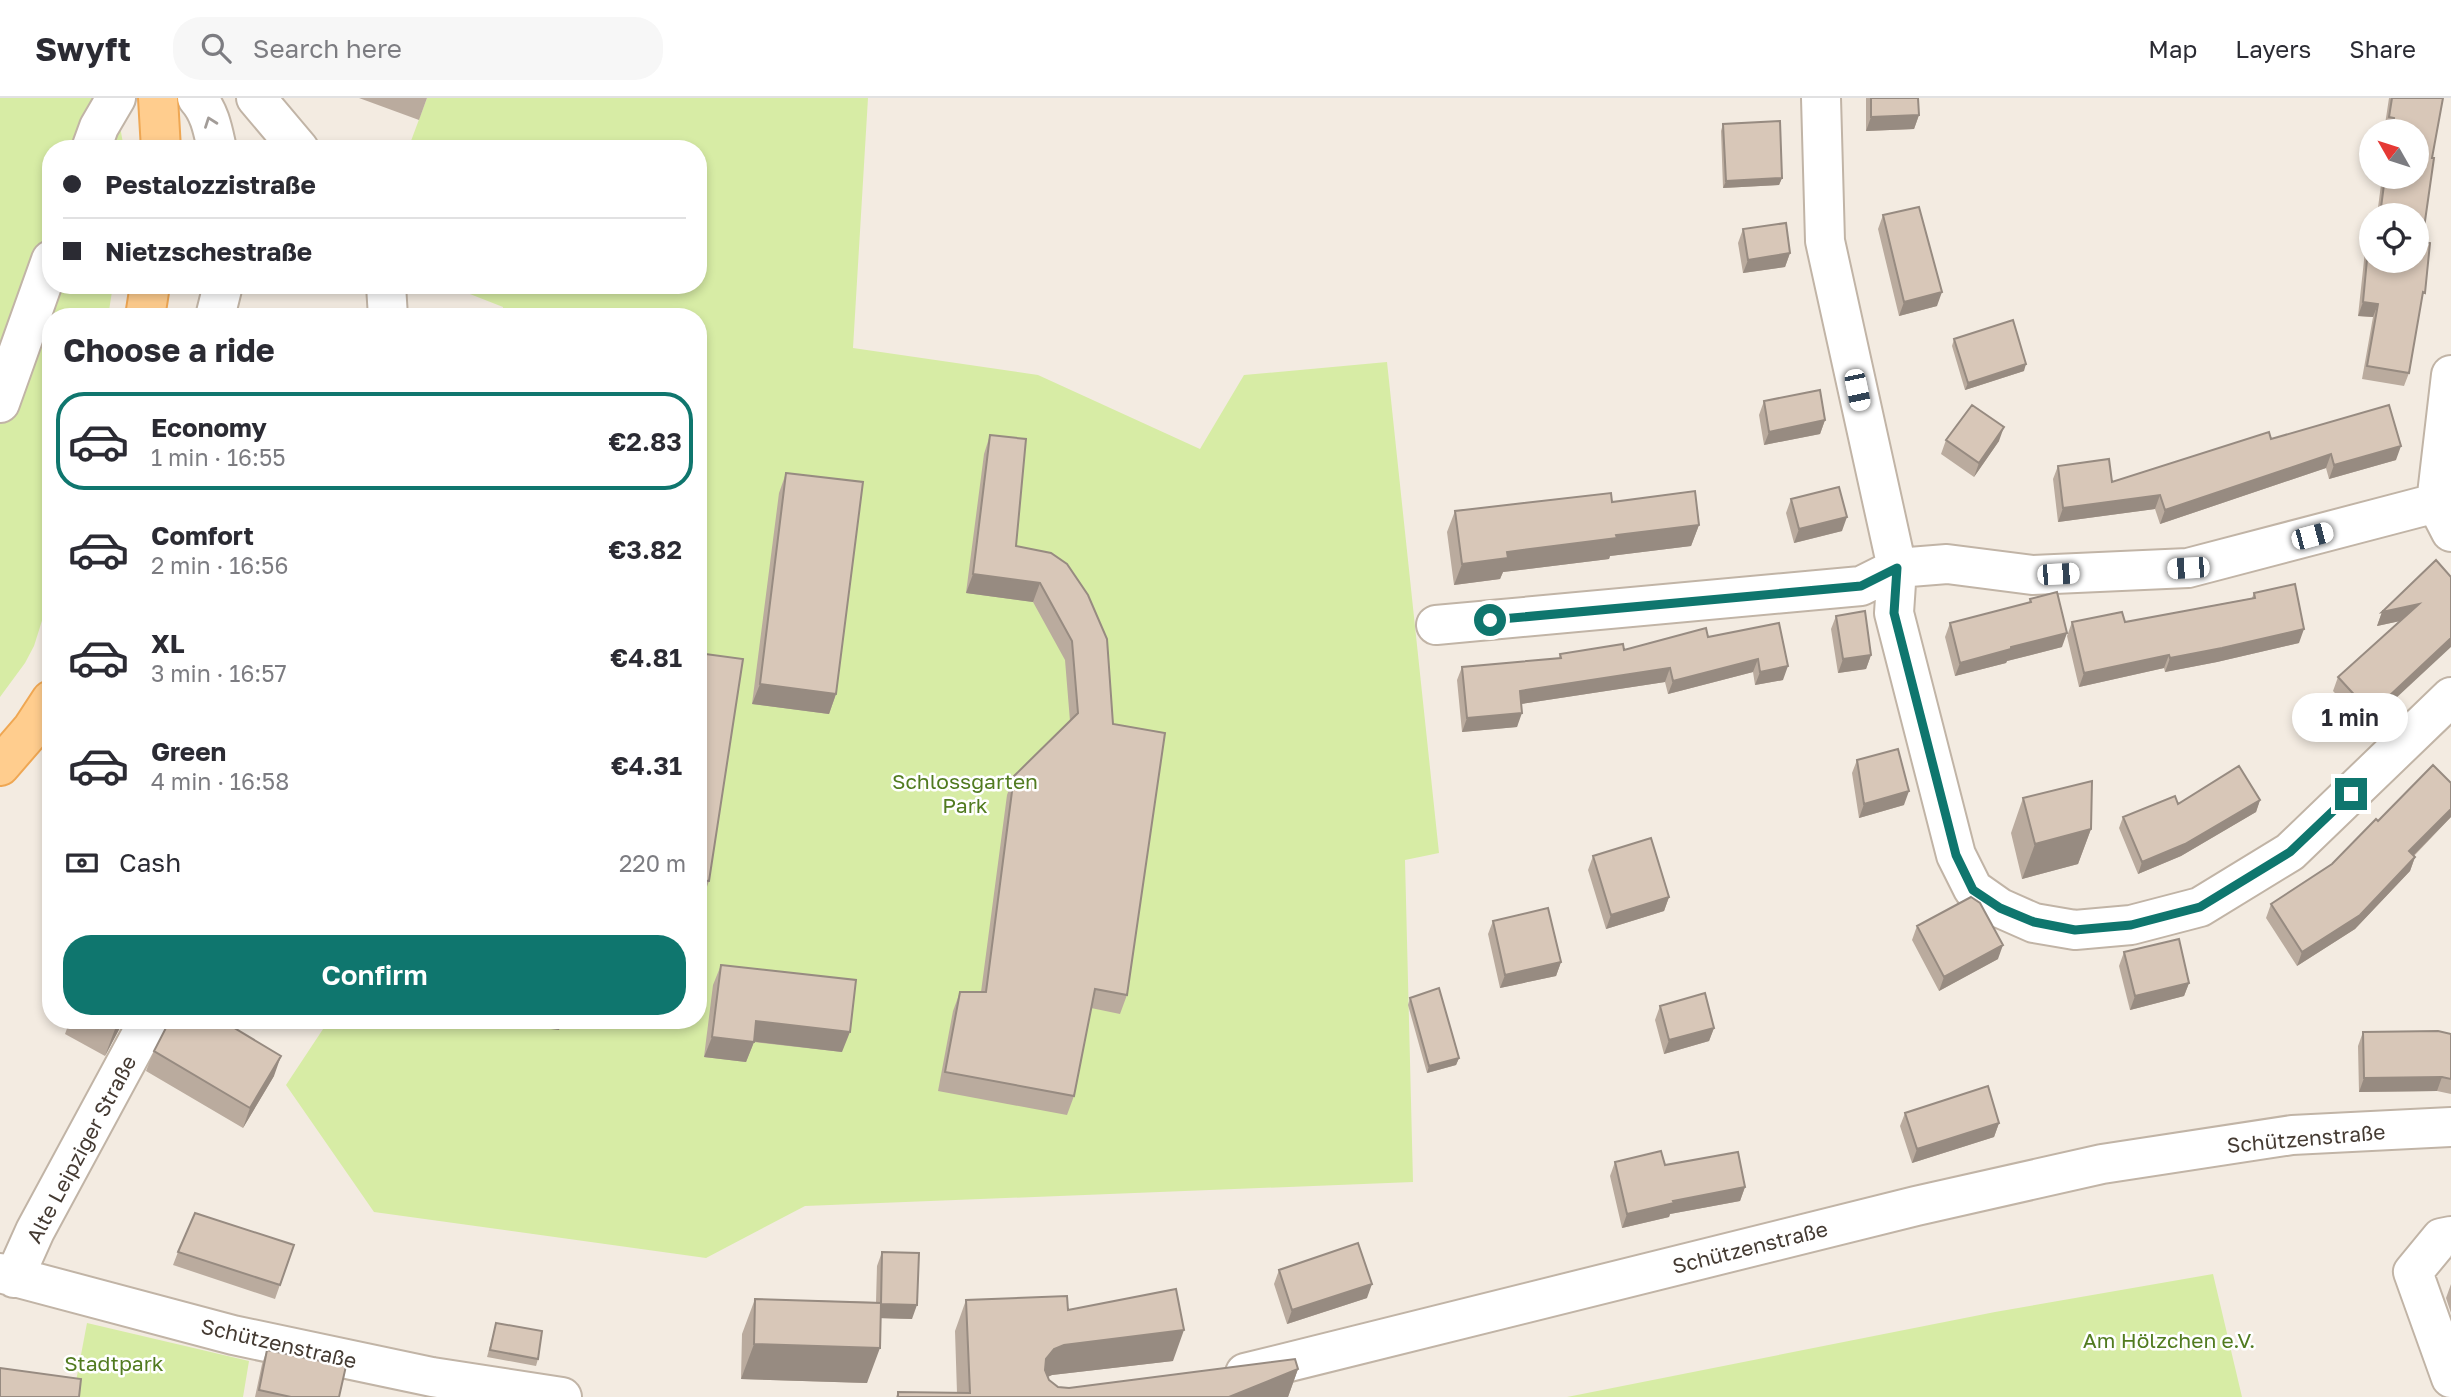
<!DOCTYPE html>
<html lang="en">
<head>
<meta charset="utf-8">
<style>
	:root { --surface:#fff; --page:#f7f7f7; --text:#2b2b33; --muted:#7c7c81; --line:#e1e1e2; --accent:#0f766e }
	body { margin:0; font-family:"Golos Text",sans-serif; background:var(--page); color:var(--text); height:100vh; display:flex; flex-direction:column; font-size:26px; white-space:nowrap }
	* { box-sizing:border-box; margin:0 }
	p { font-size:23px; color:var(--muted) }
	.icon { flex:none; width:38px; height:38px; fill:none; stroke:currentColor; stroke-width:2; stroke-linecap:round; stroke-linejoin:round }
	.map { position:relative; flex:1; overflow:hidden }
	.panel { position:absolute; left:42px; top:210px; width:665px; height:721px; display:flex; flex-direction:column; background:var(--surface); border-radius:28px; box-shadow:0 4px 10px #0003 }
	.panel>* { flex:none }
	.hud { position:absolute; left:42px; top:42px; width:665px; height:154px; border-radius:28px; box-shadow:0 4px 10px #0003; display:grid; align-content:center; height:154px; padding:0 21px; background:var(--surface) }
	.needle { width:46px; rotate:309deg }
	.tools { position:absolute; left:2359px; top:21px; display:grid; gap:14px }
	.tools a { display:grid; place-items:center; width:70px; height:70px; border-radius:50%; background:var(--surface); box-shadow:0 4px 10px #0003; font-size:35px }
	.end { position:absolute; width:32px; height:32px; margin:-16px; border:9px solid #0f766e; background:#fff; box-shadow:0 0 0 4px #fff }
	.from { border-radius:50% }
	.bubble { position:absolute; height:49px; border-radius:24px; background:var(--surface); box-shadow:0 4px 10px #0003; font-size:23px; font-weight:600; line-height:49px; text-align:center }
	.car { position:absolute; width:21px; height:42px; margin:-21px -10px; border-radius:9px; box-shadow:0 0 5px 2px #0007; background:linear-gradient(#fff 24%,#345 0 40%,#fff 0 76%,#345 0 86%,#fff 0) }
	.hud b { display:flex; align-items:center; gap:24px; height:66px; font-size:26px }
	.hud b+b { border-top:2px solid var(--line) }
	.hud i { width:18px; height:18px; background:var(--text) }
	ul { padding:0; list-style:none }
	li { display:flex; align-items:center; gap:21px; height:98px; margin:0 14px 10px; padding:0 7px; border:4px solid transparent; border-radius:28px }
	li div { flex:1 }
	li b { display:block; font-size:26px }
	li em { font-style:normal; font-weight:600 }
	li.active { border-color:var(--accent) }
	li>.icon { width:63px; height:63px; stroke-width:1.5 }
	h2 { padding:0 21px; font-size:32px; line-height:84px }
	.pay { display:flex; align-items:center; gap:18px; height:77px; padding:0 21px; font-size:26px }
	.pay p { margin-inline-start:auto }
	.primary-button { display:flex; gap:14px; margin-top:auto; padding:14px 21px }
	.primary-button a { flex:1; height:80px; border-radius:28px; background:var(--accent); color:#fff; font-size:28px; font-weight:600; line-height:80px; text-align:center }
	header { display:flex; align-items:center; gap:42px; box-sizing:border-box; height:98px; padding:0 35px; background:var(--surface); border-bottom:2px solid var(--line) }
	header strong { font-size:33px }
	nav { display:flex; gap:38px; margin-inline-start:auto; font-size:24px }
	.search { width:490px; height:63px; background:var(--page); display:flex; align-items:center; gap:18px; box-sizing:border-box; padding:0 24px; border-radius:28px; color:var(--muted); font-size:26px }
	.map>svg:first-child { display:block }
	.green { fill:#d7eca5 }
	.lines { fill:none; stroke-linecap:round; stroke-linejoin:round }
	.minor-casing { stroke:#c1b4a6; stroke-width:42 }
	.major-casing { stroke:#efa753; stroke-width:42 }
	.minor { stroke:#fff; stroke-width:38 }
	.major { stroke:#ffcd8e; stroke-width:38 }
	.wall { fill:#baab9e }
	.shaded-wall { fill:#978b81 }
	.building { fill:#d8c7b8; stroke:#978b81; stroke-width:2 }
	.oneway { stroke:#a29c98 }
	.route { stroke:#0f766e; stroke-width:9 }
	.labels { text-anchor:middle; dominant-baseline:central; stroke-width:5; stroke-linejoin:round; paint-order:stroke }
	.park-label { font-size:21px; fill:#517b20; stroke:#fff }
	.street-label { font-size:21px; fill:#443a32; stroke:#fff }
</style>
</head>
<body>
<header>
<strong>Swyft</strong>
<div class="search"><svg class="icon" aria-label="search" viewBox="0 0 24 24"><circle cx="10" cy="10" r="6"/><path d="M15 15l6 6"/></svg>Search here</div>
<nav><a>Map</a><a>Layers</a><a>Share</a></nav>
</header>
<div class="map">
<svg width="2451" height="1299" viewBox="0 0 2451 1299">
	<rect width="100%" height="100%" fill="#f3ebe1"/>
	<!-- green -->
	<path class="green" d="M0,0h115l9,51h-73v136h62l-5,32h-57v275l-17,54 -9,17 -25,34z
		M427,0h441l-15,250 185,27 162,74 44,-74 143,-13 52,491 -34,7 8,322 -608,24 -99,52 -332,-46 -88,-127 43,-65h369v-703h-196l1,-10 -56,-22h251v-136h-290z
		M2213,1176l29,123h-675l428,-85z
		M87,1225l162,38 -6,36h-170z"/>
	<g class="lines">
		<defs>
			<path id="minor" d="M197,0c13,14 16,33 20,51
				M256,0l43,51
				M1821,0l4,143 72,327 -3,45 62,242 17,34 27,19 34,15 41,7 56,-5 69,-18 90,-55 161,-155
				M91,51l8,-22 17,-29
				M386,187l2,32
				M215,219l8,-32
				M2451,277l-15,128 15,29
				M0,305l51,-143
				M1436,527l425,-39 36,-18 50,-4 85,11 156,-7 248,-65 15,-6
				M2451,1138l-10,2 -28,34 38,106
				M0,1175l233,62 199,42 130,20
				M14,1180l21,-47 114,-211
				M1245,1275l671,-167 186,-42 190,-29 159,-8"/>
			<path id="major" d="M158,0l3,51
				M145,219l5,-32
				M0,668l32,-37 19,-29"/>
		</defs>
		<!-- minor casing -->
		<use href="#minor" class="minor-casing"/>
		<!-- major casing -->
		<use href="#major" class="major-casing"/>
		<!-- minor -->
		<use href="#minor" class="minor"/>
		<!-- major -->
		<use href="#major" class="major"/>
	</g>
	<!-- wall -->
	<path class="wall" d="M359,0h68l-8,22z
		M1866,0h52l1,17 -5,14 -48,2z
		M2389,0h54l-11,60 -10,84 -1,63 -12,68 -5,13 -42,-7 11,-62 -15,-1 7,-65 4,-13 2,23 46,-46h-40l5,-38h35v-46h-33z
		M1723,26l59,54 -3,7 -56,3 -2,-57z
		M1883,117l54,91 -38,10 -21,-87z
		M1743,131l47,24 -5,14 -42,6 -5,-30z
		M1954,241l70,32 -59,19 -13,-44z
		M1764,303l61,19 -5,14 -56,11 -5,-30z
		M990,337l26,111 51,18 60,431 -7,19 -29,-6 -17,88 -7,19 -129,-24 15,-80 7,-19h21l26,-197 7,-19 56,-55 -5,-61 -32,-58 -67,-9 18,-139z
		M2271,341l125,21 -67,19 -3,-11 -166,56 -5,-15 -97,13 -5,-43 5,-13 54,16z
		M1946,342l53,1 -25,36 -33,-23z
		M786,375l50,221 -7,20 -77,-10 27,-211z
		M1791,401l51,32 -48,12 -8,-30z
		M1612,404l87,23 -8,21 -81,10 -1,3 -106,13 -3,7 -46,6 -7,-53 8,-21z
		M2451,479l-85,149 -33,-35 5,-14 62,-56 -23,5 5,-14z
		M2254,495l45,50 -82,19 -52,10 -1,-4 -85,19 -12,-51 5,-14h53l127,-24z
		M2030,501l32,48 -55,14 -1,2 -51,13 -10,-39 5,-14 79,-20z
		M1836,518l35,39 -5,14 -28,4 -7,-44z
		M1779,525l4,57 -28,5 -2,-13 -85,22 -3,-12 -144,22 -4,23 -55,5 -5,-52 5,-13 97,-9 1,-4 64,-4 84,-13z
		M698,555l11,228 -7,20h-4z
		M1857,662l47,45 -45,13 -7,-45z
		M2023,700l68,31 -13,35 -56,15 -11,-46z
		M2260,702l-4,12 -75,44 -43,18 -19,-46 4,-11 55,-13z
		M2451,719l-37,39 1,1 -5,14 -55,58 -58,37 -31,-48 5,-14 61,-40 46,-43z
		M1593,758l76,41 -5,14 -58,18 -18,-59z
		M1493,823l68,41 -5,14 -56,12 -12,-54z
		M1917,828l81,33 -59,32 -27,-51z
		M2124,854l65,31 -5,13 -54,14 -11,-44z
		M721,867l121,87 -88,-10 -8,20 -42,-5 9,-72z
		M1410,900l49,60 -3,7 -29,8 -19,-68z
		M1660,908l54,22 -5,13 -45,13 -9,-34z
		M70,922h54l-19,36 -40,-22z
		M2363,934l88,2v60l-14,-3 -78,1 -1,-46z
		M154,953l120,25 -31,52 -97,-57z
		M1905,1015l94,10 -5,14 -82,26 -12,-37z
		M1615,1064l50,3 80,22 -5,14 -70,13 -1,3 -47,11 -12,-52z
		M294,1147l-19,54 -102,-34 5,-13z
		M882,1154l30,67 -32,-1 -13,65 -126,-4 1,-45 13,-35 121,3 1,-36z
		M1279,1172l88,28 -80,26 -13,-40z
		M2451,1186v29l-5,-15z
		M966,1202l102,10 105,51 -121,14 -4,2 1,3 9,7 11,1 229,-19 -10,28h-392l2,-5 59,1 -2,-62z
		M496,1225l42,36 -2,7 -49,-9z
		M267,1252l72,47h-84l7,-33z"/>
	<!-- shaded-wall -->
	<path class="shaded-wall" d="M1919,17l-5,14 -48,2 5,-14z
		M1782,80l-3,7 -56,3 3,-7z
		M1790,155l-5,14 -42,6 5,-13z
		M1942,194l-5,14 -38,10 5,-14z
		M2363,204l15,2 -5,13 -15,-1z
		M2026,266l-2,7 -59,19 3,-7z
		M1825,322l-5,14 -56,11 5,-13z
		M2004,329l-5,14 -25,36 5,-14z
		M2401,348l-5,14 -67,19 5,-14z
		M2331,356l-5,14 -166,56 5,-14z
		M2160,397l-5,14 -97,13 5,-14z
		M1847,419l-5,14 -48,12 5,-14z
		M1699,427l-8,21 -81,10 -1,3 -106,13 -3,7 -46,6 8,-21 45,-12 109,-17z
		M973,476l67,9 -7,19 -67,-9z
		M2419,506l-5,14 -37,8 5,-14z
		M2304,531l-5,14 -82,19 -52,10 5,-14z
		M2067,535l-5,14 -55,14 -1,2 -51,13 5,-13 51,-16z
		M2451,540v9l-85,79 5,-13z
		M1871,557l-5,14 -28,4 5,-14z
		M2169,557l-5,13 -85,19 5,-14z
		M1758,561l-5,13 -85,22 5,-13z
		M1788,568l-5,14 -28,5 5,-13z
		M1670,570l-5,14 -150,23 5,-14z
		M760,586l76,10 -7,20 -77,-10z
		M1522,615l-5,14 -55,5 5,-14z
		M1909,693l-5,14 -45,13 5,-14z
		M2260,702l-4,12 -75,44 -43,18 4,-12z
		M2451,711v8l-47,48 5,-14z
		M2091,731l-13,35 -56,15 13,-35z
		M2415,759l-5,14 -55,58 -58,37 5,-14z
		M1669,799l-5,14 -58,18 5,-14z
		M2003,847l-5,14 -59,32 5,-14z
		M1561,864l-5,14 -56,12 5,-13z
		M2189,885l-5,13 -54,14 5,-14z
		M124,922l-19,36 13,-35z
		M369,922h38l-2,6 -37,-4z
		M494,922h68l-3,10 -65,-8z
		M756,923l94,11 -8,20 -93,-11z
		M1714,930l-5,13 -45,13 5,-14z
		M712,939l42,5 -8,20 -42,-5z
		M281,958l-7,20 -31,52 7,-20z
		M1459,960l-3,7 -29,8 2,-7z
		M2442,979l-5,14 -78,1 5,-14z
		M1999,1025l-5,14 -82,26 5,-14z
		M1745,1089l-5,14 -70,13 -1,3 -47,11 5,-14 46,-13z
		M1372,1186l-5,14 -80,26 5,-14z
		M881,1206l36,1 -5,14 -36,-1z
		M1184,1232l-11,31 -121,14 -10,4 4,-20 8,-10 10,-4z
		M754,1246l126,4 -13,35 -126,-4z
		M1298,1271l-10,28h-59z"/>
	<!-- building -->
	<path class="building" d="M1871,0h47l1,17 -48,2z
		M2392,0h51l-11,60h2l-12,84 8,1 -5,50 -2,-1 -14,81 -42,-7 11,-62 -15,-2 6,-64h2v23h46v-46h-37l5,-38h32v-46h-25l2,-13 -5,-1z
		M1780,23l2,57 -56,3 -3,-57z
		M1919,109l23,85 -38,10 -21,-87z
		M1786,125l4,30 -42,7 -5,-31z
		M2013,222l13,44 -58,19 -14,-44z
		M1820,292l5,30 -56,12 -5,-31z
		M1972,307l32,22 -25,36 -33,-23z
		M2389,307l12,41 -67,19 -3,-11 -166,56 -5,-15 -97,13 -5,-42 51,-7 3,23 157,-50 2,7z
		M990,337l36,4 -10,107 35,7 16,11 21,31 19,44 6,85 52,9 -38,262 -32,-6 -21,107 -129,-24 15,-80h26l28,-216 64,-63 -6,-72 -32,-58 -67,-9z
		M786,375l77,9 -27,212 -76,-10z
		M1839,389l8,30 -48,12 -8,-30z
		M1695,393l4,34 -83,10 1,3 -110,14 1,6 -46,6 -7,-53 156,-18 1,9z
		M2436,462l15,17v61l-80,75 -33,-36 81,-73 -37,8z
		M2295,486l9,45 -82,19 -52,10 -1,-3 -85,18 -12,-51 50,-10 3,10 130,-24 -1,-5z
		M2057,494l10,41 -56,14v2l-51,14 -10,-40 81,-21 -1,-3z
		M1865,513l6,44 -28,4 -7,-43z
		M1779,525l9,43 -28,6 -2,-13 -85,22 -3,-13 -150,23 2,22 -55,5 -5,-51 99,-9 -1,-4 63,-10 1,6 82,-22 2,9z
		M698,555l45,6 -34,222 -11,-1z
		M1898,651l11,42 -45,13 -7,-44z
		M2433,667l18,18v26l-42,42 6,6 -55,58 -58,37 -31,-48 61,-40 44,-45 2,2z
		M2239,668l21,34 -75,44 -43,18 -19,-45 52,-21 3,8z
		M2092,683l-1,48 -56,15 -12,-46z
		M1651,740l18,59 -58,18 -18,-59z
		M1971,799l9,6 23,42 -59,32 -27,-51z
		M1548,810l13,54 -56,13 -12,-54z
		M2179,841l10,44 -54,13 -11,-44z
		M721,867l135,15 -6,52 -94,-11 -2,21 -42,-5z
		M1439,890l20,70 -30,8 -19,-68z
		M1705,895l9,35 -45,12 -9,-34z
		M170,922h51l60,36 -31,52 -96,-57z
		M2438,933l13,3v45l-9,-2 -78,1 -1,-46z
		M1988,988l11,37 -82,26 -12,-36z
		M1661,1053l4,14 73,-13 7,35 -72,14 1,2 -47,11 -12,-52z
		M195,1115l99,32 -14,40 -102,-33z
		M1358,1145l14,41 -80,26 -13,-40z
		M882,1154l37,1 -2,52 -36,-1z
		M1176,1191l8,41 -120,15 -10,4 -8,10 -1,11 4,10 9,7 11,1 226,-29 3,10 -69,28h-331v-5l72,1 -4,-93 101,-4 1,14z
		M755,1201l126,4 -1,45 -126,-4z
		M496,1225l46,8 -4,28 -48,-9z
		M267,1252l79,16 -7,31h-48l-32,-7z
		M0,1270l81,11 -2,18h-79z"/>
	<!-- one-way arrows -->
	<defs><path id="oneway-chevron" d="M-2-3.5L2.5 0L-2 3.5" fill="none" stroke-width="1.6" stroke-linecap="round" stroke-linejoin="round" transform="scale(1.75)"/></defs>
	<use class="oneway" href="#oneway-chevron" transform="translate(210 24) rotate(-110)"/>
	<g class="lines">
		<!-- route -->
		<path class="route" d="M1490,522l371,-34 36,-18 -3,45 62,242 17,35 27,18 34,14 41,8 56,-5 69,-18 90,-55 61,-58"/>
	</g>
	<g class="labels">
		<!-- park labels -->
		<g class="park-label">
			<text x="965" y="683">Schlossgarten<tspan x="965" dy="24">Park</tspan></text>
			<text x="2169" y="1242">Am Hölzchen e.V.</text>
			<text x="114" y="1265">Stadtpark</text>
		</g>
		<!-- street labels -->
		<g class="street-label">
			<text transform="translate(2306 1040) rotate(-5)">Schützenstraße</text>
			<text transform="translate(81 1051) rotate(-62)">Alte Leipziger Straße</text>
			<text transform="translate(1750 1149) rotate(-14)">Schützenstraße</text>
			<text transform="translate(279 1245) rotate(13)">Schützenstraße</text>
		</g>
	</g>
</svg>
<div class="tools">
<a><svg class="needle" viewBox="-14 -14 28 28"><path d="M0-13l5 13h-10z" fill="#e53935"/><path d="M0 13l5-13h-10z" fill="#7c7c81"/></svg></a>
<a><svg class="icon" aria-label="locate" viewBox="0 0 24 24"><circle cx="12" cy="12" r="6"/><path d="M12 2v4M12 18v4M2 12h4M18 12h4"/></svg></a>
</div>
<i class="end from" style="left:1490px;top:522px"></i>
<i class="end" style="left:2351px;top:696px"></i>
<div class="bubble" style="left:2292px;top:595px;width:116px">1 min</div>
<i class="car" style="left:1857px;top:292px;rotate:168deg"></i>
<i class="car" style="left:2312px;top:438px;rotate:75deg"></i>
<i class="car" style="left:2188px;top:470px;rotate:267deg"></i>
<i class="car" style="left:2058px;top:476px;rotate:87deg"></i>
<div class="hud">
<b><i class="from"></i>Pestalozzistraße</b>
<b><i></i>Nietzschestraße</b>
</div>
<section class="panel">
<h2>Choose a ride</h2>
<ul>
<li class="active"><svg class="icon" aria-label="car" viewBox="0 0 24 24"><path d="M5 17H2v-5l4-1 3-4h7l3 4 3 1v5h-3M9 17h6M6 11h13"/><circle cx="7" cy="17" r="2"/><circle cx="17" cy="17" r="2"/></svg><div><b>Economy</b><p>1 min · 16:55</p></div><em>€2.83</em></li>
<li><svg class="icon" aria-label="car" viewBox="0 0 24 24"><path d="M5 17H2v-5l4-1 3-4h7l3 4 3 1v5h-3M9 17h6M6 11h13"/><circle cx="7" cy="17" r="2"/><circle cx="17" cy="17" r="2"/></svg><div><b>Comfort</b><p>2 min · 16:56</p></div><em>€3.82</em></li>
<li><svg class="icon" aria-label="car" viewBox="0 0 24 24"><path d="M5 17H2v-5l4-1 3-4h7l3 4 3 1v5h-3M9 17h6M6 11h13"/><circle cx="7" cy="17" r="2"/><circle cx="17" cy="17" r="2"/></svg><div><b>XL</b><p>3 min · 16:57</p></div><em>€4.81</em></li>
<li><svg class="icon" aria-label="car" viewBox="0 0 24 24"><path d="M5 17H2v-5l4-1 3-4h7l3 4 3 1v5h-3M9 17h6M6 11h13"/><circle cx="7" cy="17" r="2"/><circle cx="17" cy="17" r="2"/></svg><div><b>Green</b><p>4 min · 16:58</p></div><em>€4.31</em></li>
</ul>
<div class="pay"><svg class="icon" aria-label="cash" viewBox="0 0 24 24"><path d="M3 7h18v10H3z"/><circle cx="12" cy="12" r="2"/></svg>Cash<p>220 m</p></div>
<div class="primary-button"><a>Confirm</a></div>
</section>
</div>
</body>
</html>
